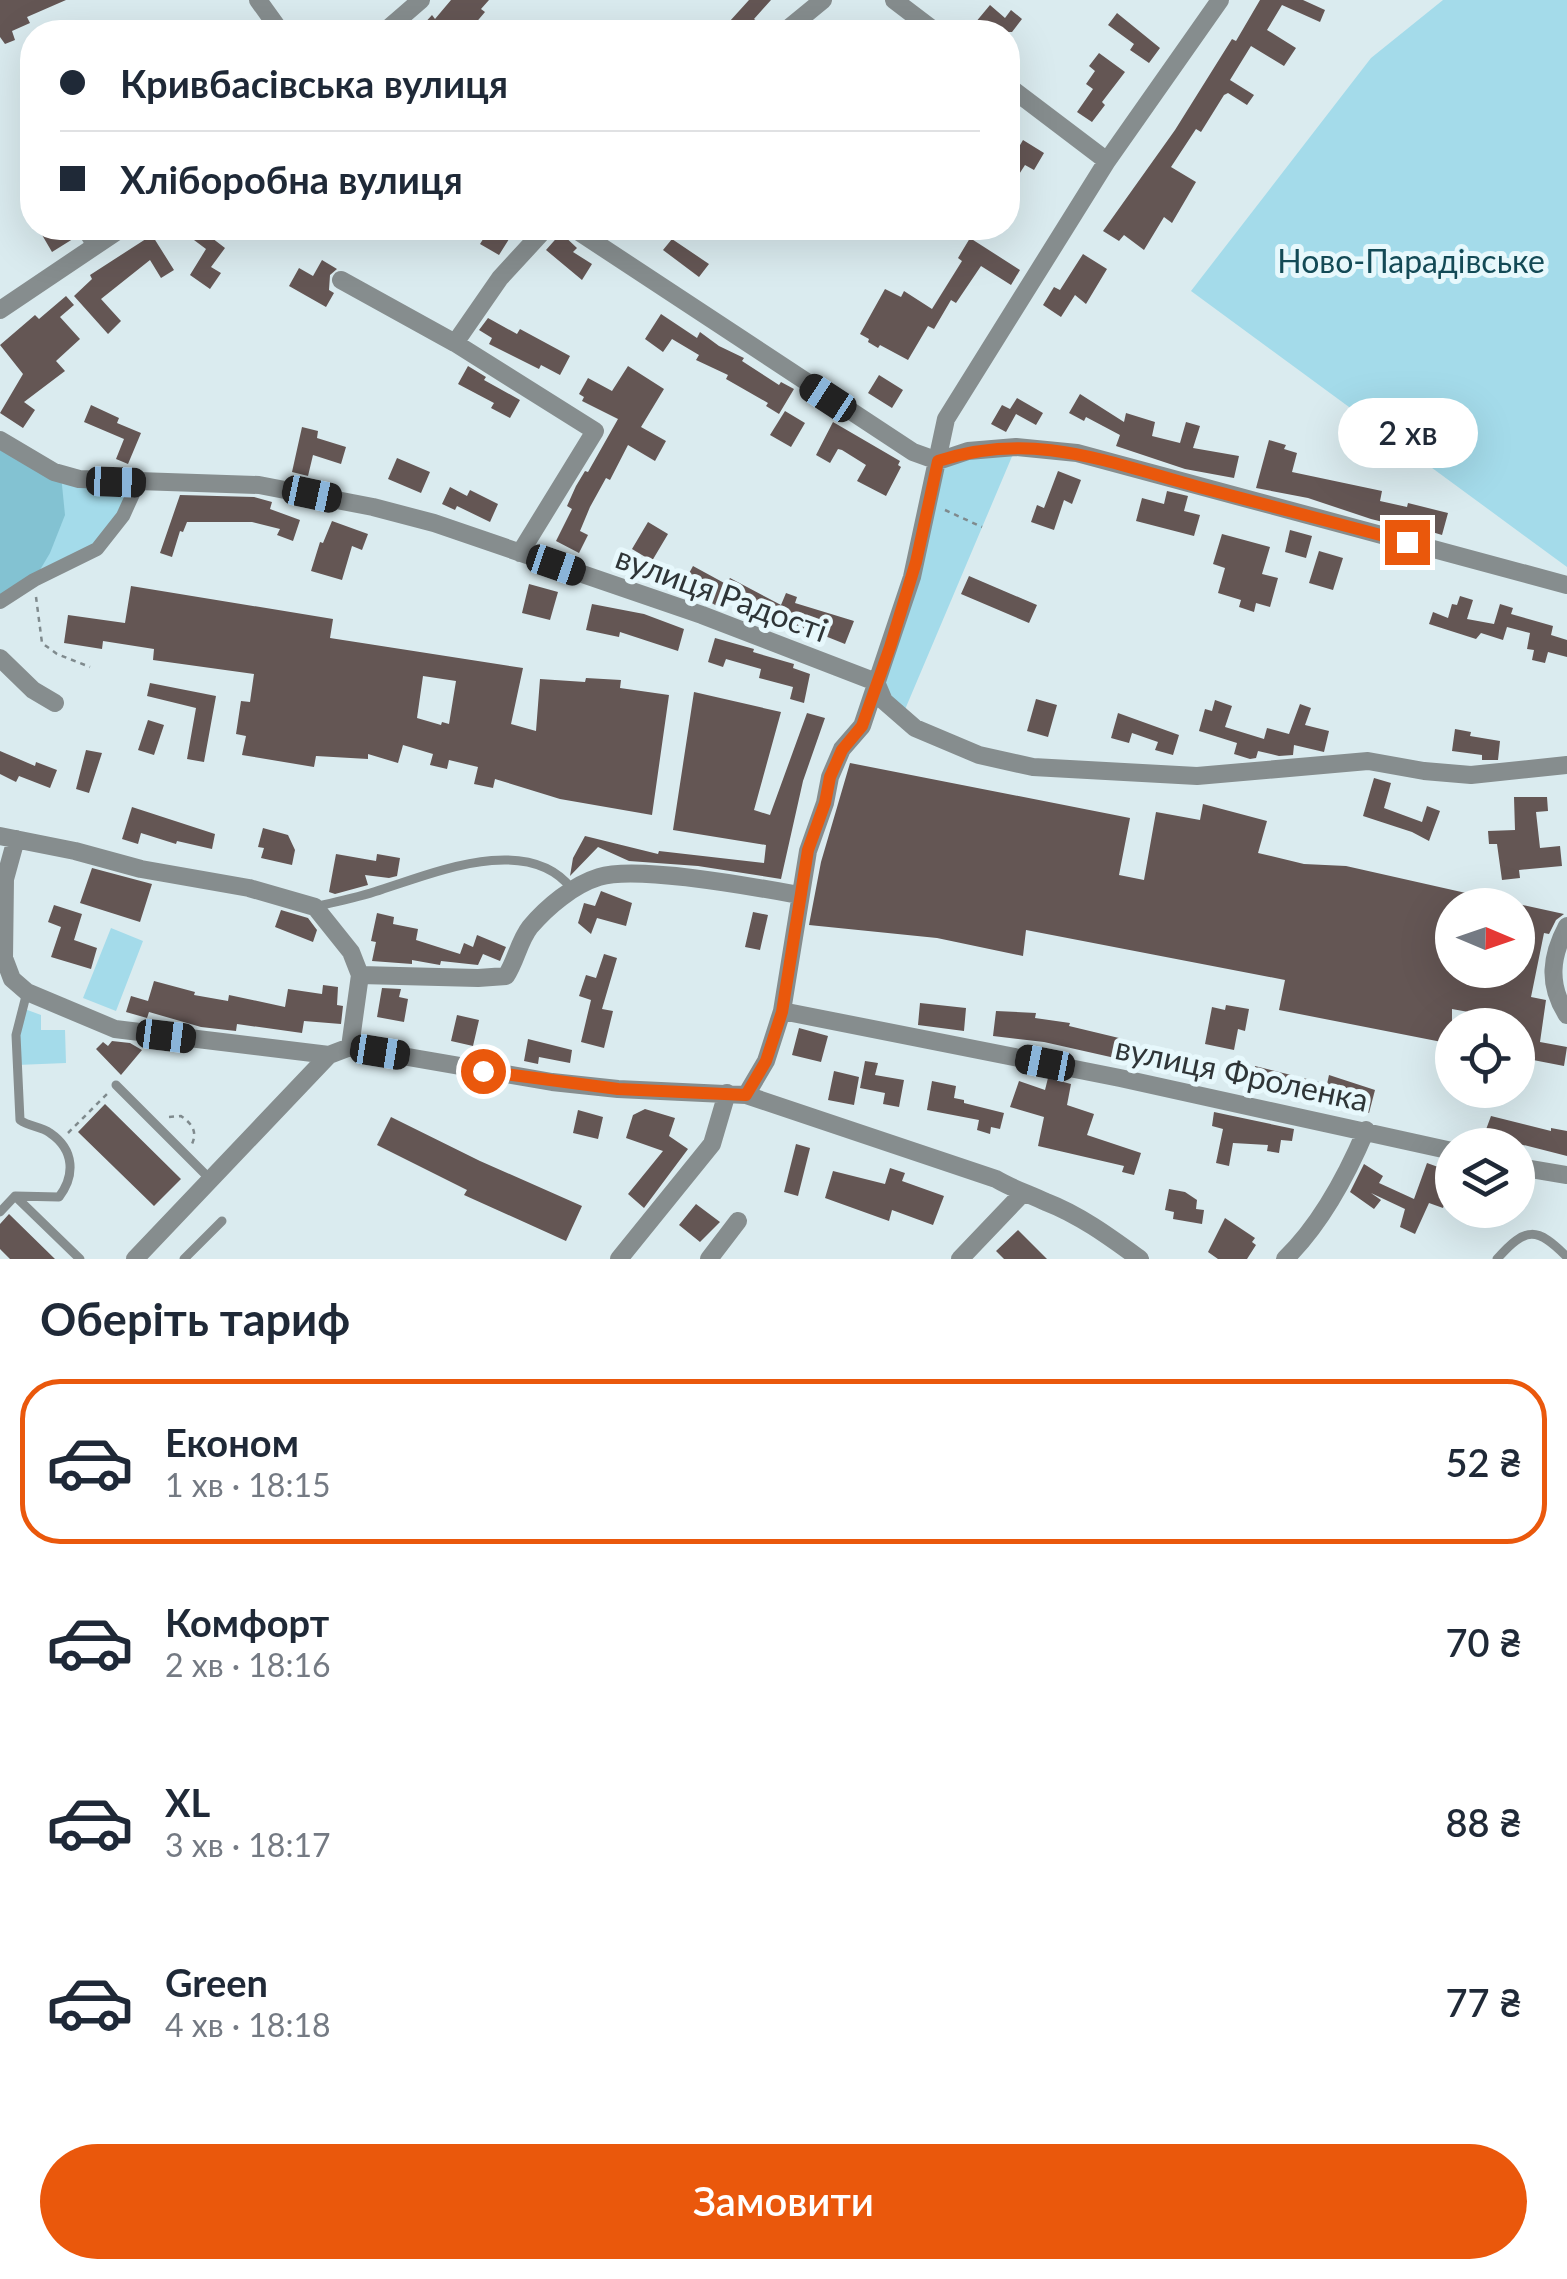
<!DOCTYPE html>
<html lang="uk">
<head>
<meta charset="utf-8">
<style>
	:root { --surface:#fff; --page:#f2f2f3; --text:#1f2937; --muted:#747a83; --line:#e0e1e3; --accent:#ea580c }
	body { margin:0; font-family:Lato,sans-serif; background:var(--page); color:var(--text); height:100vh; display:flex; flex-direction:column; font-size:38px; white-space:nowrap }
	* { box-sizing:border-box; margin:0 }
	p { font-size:32px; color:var(--muted) }
	.icon { flex:none; width:55px; height:55px; fill:none; stroke:currentColor; stroke-width:2; stroke-linecap:round; stroke-linejoin:round }
	.map { position:relative; height:1259px; overflow:hidden }
	.panel { display:flex; flex-direction:column; background:var(--surface); flex:1 }
	.panel>* { flex:none }
	.guide { position:absolute; left:20px; top:20px; width:1000px; height:220px; border-radius:40px; box-shadow:0 10px 40px #0002; display:grid; align-content:center; height:220px; padding:0 40px; background:var(--surface) }
	.needle { width:65px; rotate:92deg }
	.controls { position:absolute; left:1435px; top:888px; display:grid; gap:20px }
	.controls a { display:grid; place-items:center; width:100px; height:100px; border-radius:50%; background:var(--surface); box-shadow:0 10px 40px #0002; font-size:50px }
	.end { position:absolute; width:45px; height:45px; margin:-22px; border:12px solid #ea580c; background:#fff; box-shadow:0 0 0 5px #fff }
	.from { border-radius:50% }
	.bubble { position:absolute; height:70px; border-radius:35px; background:var(--surface); box-shadow:0 10px 40px #0002; font-size:32px; font-weight:600; line-height:70px; text-align:center }
	.car { position:absolute; width:30px; height:60px; margin:-30px -15px; border-radius:12px; box-shadow:0 0 8px 2px #0007; background:linear-gradient(#222 24%,#8ab4d8 0 40%,#222 0 76%,#8ab4d8 0 86%,#222 0) }
	.guide b { display:flex; align-items:center; gap:35px; height:95px; font-size:38px }
	.guide b+b { border-top:2px solid var(--line) }
	.guide i { width:25px; height:25px; background:var(--text) }
	ul { padding:0; list-style:none }
	li { display:flex; align-items:center; gap:30px; height:165px; margin:0 20px 15px; padding:0 20px; border:5px solid transparent; border-radius:40px }
	li div { flex:1 }
	li b { display:block; font-size:38px }
	li em { font-style:normal; font-weight:600 }
	li.on { border-color:var(--accent) }
	li>.icon { width:90px; height:90px; stroke-width:1.5 }
	h2 { padding:0 40px; font-size:45px; line-height:120px }
	.button { display:flex; gap:20px; margin-top:auto; padding:20px 40px }
	.button a { flex:1; height:115px; border-radius:60px; background:var(--accent); color:#fff; font-size:40px; font-weight:600; line-height:115px; text-align:center }
	.map>svg:first-child { display:block }
	.green { fill:#a4dbea }
	.forest { fill:#83c2d2 }
	.building { fill:#645654; fill-rule:evenodd }
	.lines { fill:none; stroke-linecap:round; stroke-linejoin:round }
	.path { stroke:#7f8a8d; stroke-width:2.5; stroke-dasharray:5 5; stroke-linecap:butt }
	.service { stroke:#868d8e; stroke-width:9 }
	.pedestrian { stroke:#868d8e; stroke-width:14 }
	.minor { stroke:#868d8e; stroke-width:18 }
	.route { stroke:#ea580c; stroke-width:12 }
	.labels { text-anchor:middle; dominant-baseline:central; stroke-width:10; stroke-linejoin:round; paint-order:stroke }
	.park-label { font-size:32px; fill:#134a56; stroke:#e7f8fc }
	.street-label { font-size:32px; fill:#2f3537; stroke:#e7f8fc }
</style>
</head>
<body>
<div class="map">
<svg width="1567" height="1259" viewBox="0 0 1567 1259">
	<rect width="100%" height="100%" fill="#daebef"/>
	<!-- green -->
	<path class="green" d="M1443,0h124v567l-376,-276 180,-233z
		M1016,447l-115,272 -25,-37 62,-221z
		M61,475l77,8 -29,55 -75,42z
		M111,928l32,13 -27,70 -33,-13z
		M22,1008l19,7v15h24l1,33 -49,2z"/>
	<!-- forest -->
	<path class="forest" d="M0,440l61,35 4,40 -15,38 -16,27 -34,22z"/>
	<!-- building -->
	<path class="building" d="M0,0h66l-39,17 3,6 -18,8 3,9 -10,4 -5,-7z
		M451,0h38l-8,9 4,3 -17,20h-44l-3,-5 11,-12 3,4z
		M749,0h22l-17,19 5,4 -9,9h-30z
		M1260,0h43l22,10 -5,12 -38,-17 -15,25 29,18 -12,18 -33,-20 -21,34 24,15 -7,10 -19,-12 -4,2 -23,37 -5,-3 -25,38 25,15 -24,41 -8,-6 -20,33 -20,-15 -5,6 -16,-10 72,-101 57,-91 4,2z
		M990,5l15,13 6,-8 11,9 -10,13h-25l-12,-9z
		M1117,13l43,35 -11,15 -19,-13 4,-6 -26,-19z
		M1099,53l26,19 -23,30 3,3 -13,17 -15,-10 16,-23 -7,-5 9,-13 -6,-5z
		M1023,140l21,13 -10,17 -9,-5 -9,14 -8,-5v-18l4,3z
		M38,228h34l4,9 -24,15z
		M178,228h21l26,20 -14,19 10,6 -11,16 -20,-14 16,-26z
		M490,228h26l-17,27 -19,-11z
		M561,233l16,15 -4,4 19,12 -10,16 -36,-30z
		M152,235l22,35 -13,8 -11,-18 -49,39 20,22 -13,13 -34,-38 18,-17 -2,-4z
		M970,238l50,32 -9,15 -30,-19 -25,37 -5,-3 -17,29 -6,-3 -20,34 -28,-15 -2,3 -10,-6 1,-3 -9,-5 25,-45 16,8 3,-6 28,18 30,-48 -4,-3z
		M672,239l37,25 -10,13 -36,-27z
		M1083,254l24,15 -21,35 -11,-9 -14,22 -18,-12 11,-18 6,3z
		M322,260l15,9 -7,6 -1,15 5,3 -8,14 -37,-21 10,-18 14,8z
		M66,296l8,9 -14,12 20,22 -24,22 9,10 -41,31 11,8 -12,18 -23,-15 23,-39 -23,-29 35,-30 4,4z
		M661,314l36,24 3,-6 19,14 25,12 -2,3 37,24 2,-3 13,7 -15,25 -13,-8 2,-3 -42,-24 2,-4 -32,-15 3,-5 -27,-16 -9,13 -18,-13z
		M488,318l29,16 3,-5 50,27 -10,19 -19,-10 -2,4 -50,-25 3,-6 -13,-8z
		M468,366l18,11 -2,3 36,20 -10,18 -19,-10 3,-5 -36,-19z
		M628,366l36,23 -23,38 25,14 -11,20 -27,-16 -18,35 -4,-2 -16,29 -10,24 8,4 -9,18 -23,-12 16,-32 -5,-3 9,-20 9,-15 3,1 30,-53 -36,-18 2,-4 -5,-3 9,-16 24,13z
		M879,375l24,15 -11,18 -24,-15z
		M1080,394l44,28 2,-9 29,9 -3,14 28,7 6,-21 14,4 -7,22 46,8 -5,22 -49,-9 -69,-23 4,-11 -34,-18 -2,4 -15,-8z
		M1017,398l26,15 -7,12 -20,-11 -10,18 -15,-8 11,-19 8,4z
		M91,405l28,13 -2,5 24,10 -13,31 -12,-5 8,-20 -40,-17z
		M785,411l20,12 -14,24 -21,-12z
		M833,422l67,39 -2,4 3,2 -15,29 -29,-15 9,-16 -24,-15 -4,-1 -8,14 -14,-8z
		M302,427l16,4 -1,7 29,9 -5,17 -28,-9 -5,21 -16,-4z
		M1269,440l17,5 -2,4 13,4 -5,19 90,19 -2,10 27,6 1,-4 40,10 -6,22 -50,-15 -1,4 -20,-5 -63,-21 -52,-10z
		M397,458l33,14 -9,21 -33,-14z
		M1058,471l23,9 -9,24 -8,-4 -10,30 -23,-8 6,-17 7,3z
		M450,487l17,9 3,-6 28,14 -8,18 -33,-16 -2,4 -13,-6z
		M1167,491l21,5 -4,15 16,4 -6,21 -58,-15 6,-23 22,6z
		M180,495l74,2 18,5 -2,7 30,11 -7,21 -16,-6 3,-6 -28,-7h-65l-4,10 -3,-1 -8,26 -12,-4z
		M332,521l36,13 -6,16 -10,-4 -10,34 -31,-9 9,-29 3,1z
		M648,522l20,12 -16,27 -20,-12z
		M1290,530l22,6 -6,22 -21,-6z
		M1222,534l48,13 -8,27 16,4 -8,29 -14,-4 -2,9 -15,-5 2,-7 -23,-7 7,-25 -12,-4z
		M1319,551l24,7 -10,32 -24,-7z
		M693,566l33,18 4,-6 51,27 5,-12 11,4 -2,6 59,18 -9,23 -30,-12 -1,4 -29,-7 -57,-27 -4,8 -42,-24z
		M969,576l68,29 -8,18 -68,-29z
		M529,584l29,8 -8,28 -28,-7z
		M131,586l202,33 -3,19 193,30 -12,56 25,7 4,-52 45,3 1,-4 35,2 -1,8 49,7 -17,120 -92,-16 -65,-20 -2,9 -19,-4 4,-17 -29,-7 -2,9 -17,-4 3,-11 -30,-9 -5,18 -30,-9v5l-52,-3 -2,11 -72,-12 4,-19 -10,-2 5,-33 9,1 4,-28 -101,-14 1,-11 -51,-8 -1,8 -38,-6 4,-28 57,8zM423,676l33,5 -7,43 -7,-2 -1,3 -24,-7z
		M1460,596l13,4 -6,19 27,5 6,-20 13,4 -2,6 42,12 -2,9 16,5v17l-19,-5 -3,11 -13,-3 2,-10 -7,-1 3,-16 -23,-6 -4,13 -22,-7 -5,6 -47,-15 4,-12 15,6 4,-14 5,1z
		M592,604l52,10 40,15 -6,22 -58,-19 -1,5 -33,-7z
		M715,638l39,11 -1,3 41,12 -1,4 17,6 -6,29 -14,-4 3,-12 -34,-9 2,-9 -35,-10 -3,8 -15,-5z
		M150,683l66,13 -12,66 -17,-3 9,-51 -49,-12z
		M694,692l87,20 -27,98 16,5 37,-102 18,5 -22,63 -22,98 -83,-13 -69,-5 -31,-14 -28,29 3,-18 12,-22 73,18 1,-3 105,12 2,-18 -93,-15z
		M1036,699l21,6 -9,32 -21,-6z
		M1215,700l17,6 -7,21 39,12 3,-11 22,6 11,-30 11,4 -6,17 24,6 -5,21 -30,-7 -1,10 -14,1 -21,-5 -2,7 -6,1 -16,-5 3,-11 -38,-12 6,-22 7,2z
		M1118,713l61,22 -6,20 -18,-5 3,-8 -26,-9 -3,10 -18,-5z
		M148,720l16,5 -10,30 -16,-5z
		M1455,729l16,3 -1,4 30,5 -2,19h-16v-5l-30,-4z
		M86,750l16,3 -13,40 -13,-4z
		M0,751l35,15 1,-4 21,8 -7,18 -31,-12 -3,6 -16,-8z
		M850,763l280,55 -11,57 25,5 12,-68 44,8 3,-16 64,17 -9,32 46,11 42,2 151,34v5h-45v65h66v-66l46,10 -8,6 -7,14 -5,-1 -13,64 15,3 -6,42 27,5 -3,19 -46,-9v-36l-66,-12v35l-173,-34 6,-30 -259,-50 -3,26 -86,-18 -128,-13 12,-63z
		M1374,778l17,5 -7,25 38,14 5,-16 13,5 -11,30 -17,-9 -49,-16z
		M1514,797h33l1,14 -12,1 4,36 20,-2 2,20 -43,4 1,8 -18,2 -5,-36h-8l-1,-13 27,-1z
		M132,807l83,27 -3,15 -35,-8 -1,3 -35,-11 -3,11 -16,-5z
		M263,828l25,7 7,15 -3,15 -31,-7 3,-10 -6,-1z
		M336,854l40,7 1,-7 23,4 -3,18 -8,2 -24,-3 3,10 -33,9 -6,-2z
		M92,868l60,16 -12,38 -60,-19z
		M601,891l31,12 -6,23 -29,-8 -6,16 -13,-11 6,-20 11,3z
		M54,905l28,9 -8,26 23,8 -6,21 -40,-12 10,-30 -13,-5z
		M281,910l27,8 9,12 -4,12 -38,-15z
		M753,912l15,3 -8,35 -15,-3z
		M377,913l17,4 -1,7 25,5 -2,11 44,14 4,-11 9,4 4,-12 29,12 -6,14 -17,-7 -5,11 -37,-4 -1,4 -28,-5v4l-40,-3 4,-19 -5,-1z
		M604,954l13,4 -15,51 11,2 -9,37 -23,-6 10,-42 -12,-4 7,-21 10,3z
		M154,981l41,11 -1,3 34,6 1,-6 56,12 3,-18 34,5 1,-9 15,2 -1,18 6,1 -2,18 -37,-3 -2,12 -65,-9 -1,7 -35,-4 -52,-15 -2,6 -21,-6 5,-16 17,5z
		M382,988l19,1 -2,8 9,2 -4,23 -27,-5z
		M920,1003l46,5 -2,23 -46,-6z
		M1226,1005l23,4 -4,22 -7,-2 -4,21 -29,-6 7,-37 13,3z
		M996,1011l40,2 -1,5 35,5 -1,3 50,12 -4,20 -71,-16 -51,-6z
		M457,1015l22,5 -6,26 -22,-5z
		M799,1028l29,8 -7,26 -29,-7z
		M528,1039l44,11 -2,13 -31,-6 -1,7 -14,-3z
		M112,1041l18,2 12,7 -21,25 -25,-26 7,-7 5,4z
		M865,1061l13,2 -3,12 29,5 -5,27 -16,-3 2,-11 -25,-5z
		M1255,1066l72,18 2,-9 46,15 -6,23 -13,-4 -2,-5 -41,-10 -1,4 -44,-8 1,-6 -16,-4z
		M834,1071l25,6 -5,28 -26,-5z
		M1048,1078l23,6 -4,21 27,9 -7,21 54,18 -7,22 -12,-3 2,-6 -86,-20 6,-29 -34,-10 9,-26 26,9z
		M932,1081l24,5 -2,12 10,2v3l40,10 -4,16 -9,-2 -1,7 -13,-4 2,-10 -52,-10z
		M105,1104l76,75 -27,27 -76,-74z
		M645,1109l30,9 -6,18 19,13 -44,59 -16,-14 35,-43 -37,-13 7,-23z
		M578,1110l25,7 -5,22 -25,-6z
		M1214,1112l80,17 -2,12 -11,-1 -2,13 -12,-2 1,-6 -35,-2 -4,23 -13,-3 7,-34 -11,-3z
		M1491,1116l60,15v-3l16,3v25l-83,-21z
		M391,1117l89,44 102,45 -16,35 -102,-46 3,-5 -90,-45z
		M796,1144l14,4 -12,48 -14,-4z
		M1427,1163l25,9v9l-9,27 -14,-5 -14,31 -15,-7 5,-18 -34,-16 10,7 -7,9 -24,-17 14,-28 19,12 -4,7 35,16z
		M890,1168l15,5 -3,8 42,15 -11,29 -41,-15 -3,11 -64,-23 8,-27 52,13z
		M1169,1189l16,3 12,8 -1,9 8,1 -2,14 -29,-5 1,-7 -9,-2z
		M696,1204l24,18 -20,20 -21,-17z
		M9,1214l46,45h-45l-10,-10v-25z
		M1225,1218l30,20 -3,4 4,3 -9,14h-29l-10,-7z
		M1018,1230l29,29h-43l-8,-8z"/>
	<g class="lines">
		<!-- path -->
		<path class="path" d="M945,510l37,17
			M36,597l6,46 15,11 33,13
			M169,1117l12,-1c10,7 17,15 11,28
			M68,1133l40,-40"/>
		<!-- service -->
		<path class="service" d="M80,228l12,20
			M315,907c23,-6 46,-10 68,-18 53,-17 146,-56 189,0
			M116,1085l94,94
			M15,1196l44,1c16,-21 16,-47 -9,-64 -9,-7 -21,-6 -30,-13l-4,-85 11,-43
			M0,1212l15,-16 65,63
			M184,1259l38,-38
			M1497,1259c29,-33 40,-32 70,-2"/>
		<!-- pedestrian -->
		<path class="pedestrian" d="M0,602l34,-22 63,-31 26,-33 15,-33"/>
		<!-- minor -->
		<path class="minor" d="M258,0l23,32
			M894,0l42,32
			M384,32l37,-32
			M784,32l39,-32
			M1008,86l99,75
			M573,228l340,224 25,9 30,-10 48,-4 61,6 490,132
			M341,280l114,63 140,88 -75,122
			M0,310l122,-82
			M455,343l45,-65 46,-50
			M0,440l54,32 25,7 180,6 114,22 61,16 268,92 174,67 8,19 31,27 64,27 54,12 164,9 171,-15 56,10 47,4 96,-10
			M0,658l33,32 22,13
			M0,836l75,15 66,18 108,19 66,19 36,45 9,23 118,3 28,-2c10,-15 13,-35 24,-49 17,-20 43,-42 69,-50 38,-12 156,10 200,18
			M16,839l-11,40 -1,79 8,21 15,13 88,37 214,26 21,-8 202,35 66,7 128,6 250,84c17,10 33,15 50,23 34,13 65,36 94,57
			M1567,926c-16,30 -20,58 0,89
			M782,1011l338,67 332,73
			M350,1047l10,-72
			M746,1095l20,-34 16,-50 26,-160 17,-48 5,-26 12,-28 20,-23 50,-149 34,-158 161,-258 113,-161
			M1518,1167l49,8
			M135,1259l194,-204
			M619,1259l93,-115 15,-51
			M709,1259l29,-38
			M960,1259l62,-65
			M1285,1259c36,-35 62,-84 81,-129"/>
	</g>
	<g class="lines">
		<!-- route -->
		<path class="route" d="M483,1071l135,18 128,6 20,-34 16,-49 26,-162 17,-47 5,-26 12,-27 20,-24 28,-79 26,-85 22,-101c96,-31 169,1 261,26 70,18 139,37 208,55"/>
	</g>
	<g class="labels">
		<!-- park labels -->
		<g class="park-label">
			<text x="1411" y="260">Ново-Парадівське</text>
		</g>
		<!-- street labels -->
		<g class="street-label">
			<text transform="translate(722 593) rotate(20)">вулиця Радості</text>
			<text transform="translate(1242 1073) rotate(12)">вулиця Фроленка</text>
		</g>
	</g>
</svg>
<div class="controls">
<a><svg class="needle" viewBox="-14 -14 28 28"><path d="M0-13l5 13h-10z" fill="#e53935"/><path d="M0 13l5-13h-10z" fill="#747a83"/></svg></a>
<a><svg class="icon" aria-label="locate" viewBox="0 0 24 24"><circle cx="12" cy="12" r="6"/><path d="M12 2v4M12 18v4M2 12h4M18 12h4"/></svg></a>
<a><svg class="icon" aria-label="layers" viewBox="0 0 24 24"><path d="M12 4l9 5-9 5-9-5zM3 14l9 5 9-5"/></svg></a>
</div>
<i class="end from" style="left:483px;top:1071px"></i>
<i class="end" style="left:1407px;top:542px"></i>
<div class="bubble" style="left:1338px;top:398px;width:140px">2 хв</div>
<i class="car" style="left:828px;top:398px;rotate:303deg"></i>
<i class="car" style="left:116px;top:482px;rotate:92deg"></i>
<i class="car" style="left:312px;top:494px;rotate:102deg"></i>
<i class="car" style="left:556px;top:565px;rotate:109deg"></i>
<i class="car" style="left:166px;top:1036px;rotate:97deg"></i>
<i class="car" style="left:380px;top:1052px;rotate:99deg"></i>
<i class="car" style="left:1045px;top:1063px;rotate:281deg"></i>
<div class="guide">
<b><i class="from"></i>Кривбасівська вулиця</b>
<b><i></i>Хліборобна вулиця</b>
</div>
</div>
<section class="panel">
<h2>Оберіть тариф</h2>
<ul>
<li class="on"><svg class="icon" aria-label="car" viewBox="0 0 24 24"><path d="M5 17H2v-5l4-1 3-4h7l3 4 3 1v5h-3M9 17h6M6 11h13"/><circle cx="7" cy="17" r="2"/><circle cx="17" cy="17" r="2"/></svg><div><b>Економ</b><p>1 хв · 18:15</p></div><em>52 ₴</em></li>
<li><svg class="icon" aria-label="car" viewBox="0 0 24 24"><path d="M5 17H2v-5l4-1 3-4h7l3 4 3 1v5h-3M9 17h6M6 11h13"/><circle cx="7" cy="17" r="2"/><circle cx="17" cy="17" r="2"/></svg><div><b>Комфорт</b><p>2 хв · 18:16</p></div><em>70 ₴</em></li>
<li><svg class="icon" aria-label="car" viewBox="0 0 24 24"><path d="M5 17H2v-5l4-1 3-4h7l3 4 3 1v5h-3M9 17h6M6 11h13"/><circle cx="7" cy="17" r="2"/><circle cx="17" cy="17" r="2"/></svg><div><b>XL</b><p>3 хв · 18:17</p></div><em>88 ₴</em></li>
<li><svg class="icon" aria-label="car" viewBox="0 0 24 24"><path d="M5 17H2v-5l4-1 3-4h7l3 4 3 1v5h-3M9 17h6M6 11h13"/><circle cx="7" cy="17" r="2"/><circle cx="17" cy="17" r="2"/></svg><div><b>Green</b><p>4 хв · 18:18</p></div><em>77 ₴</em></li>
</ul>
<div class="button"><a>Замовити</a></div>
</section>
</body>
</html>
